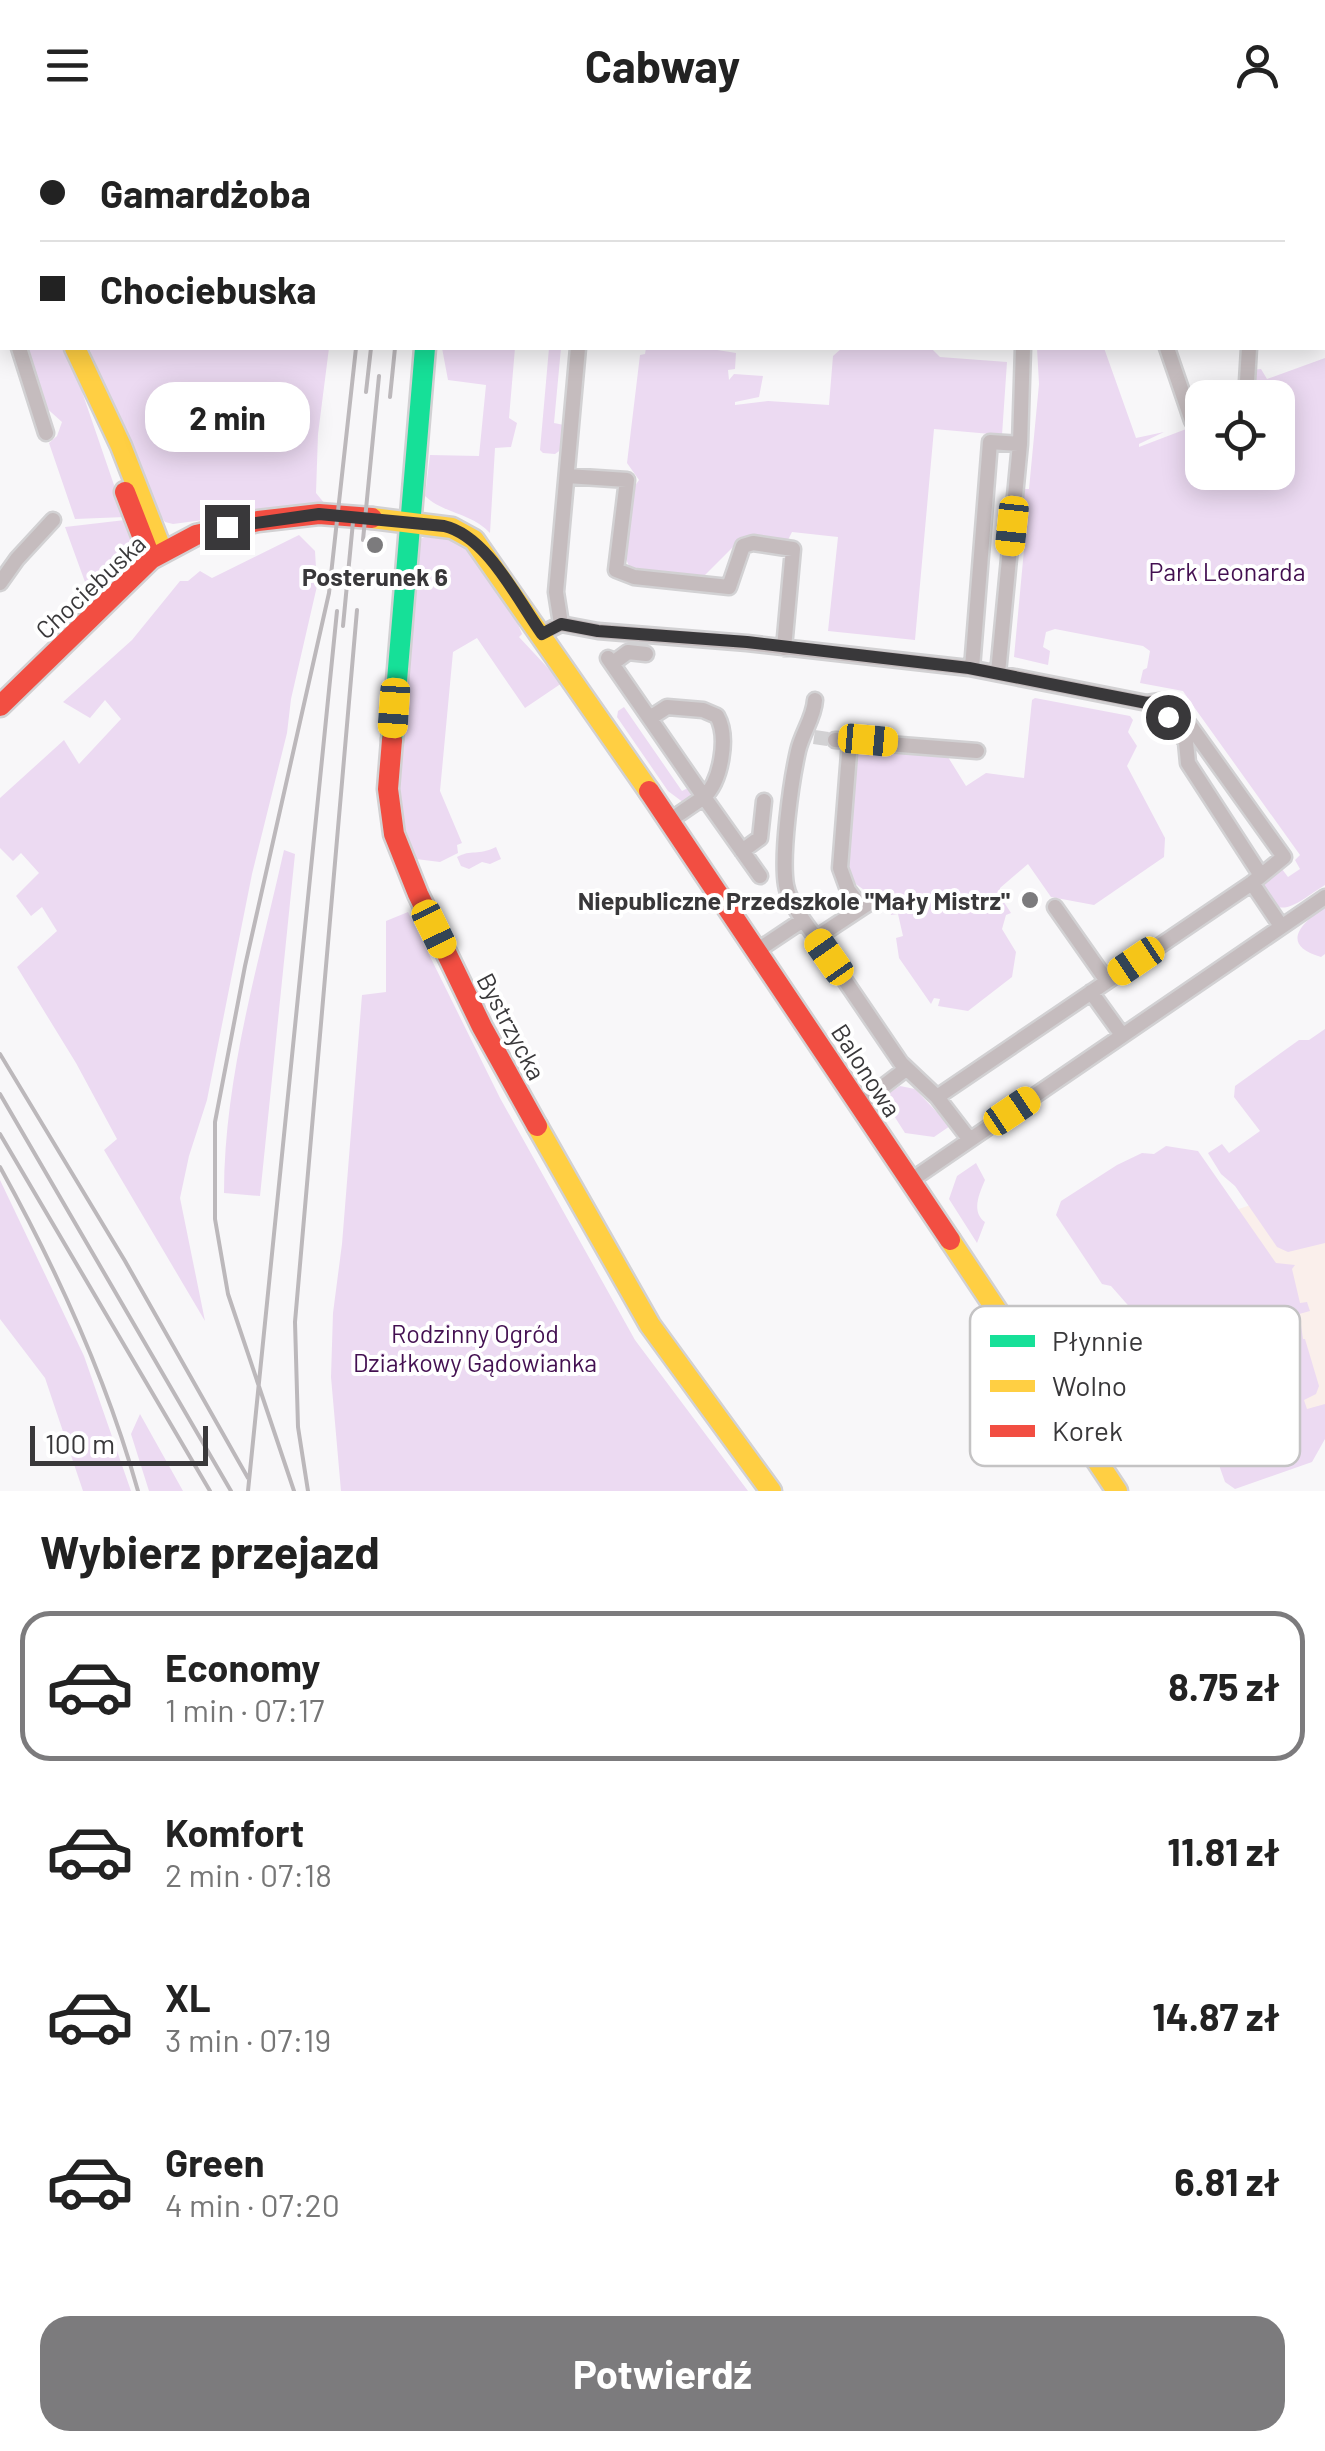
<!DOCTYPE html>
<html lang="pl">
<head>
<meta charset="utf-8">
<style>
	:root { --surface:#fff; --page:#f2f2f2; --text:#222; --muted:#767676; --line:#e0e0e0; --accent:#7c7b7d }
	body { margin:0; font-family:Barlow,sans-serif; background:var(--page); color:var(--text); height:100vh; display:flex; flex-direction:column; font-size:38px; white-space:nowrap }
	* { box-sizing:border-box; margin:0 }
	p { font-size:32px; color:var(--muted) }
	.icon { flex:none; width:55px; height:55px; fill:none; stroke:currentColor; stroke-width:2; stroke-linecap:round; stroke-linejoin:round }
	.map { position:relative; height:1361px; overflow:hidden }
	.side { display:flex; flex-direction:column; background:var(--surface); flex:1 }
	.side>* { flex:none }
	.banner { position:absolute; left:0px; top:0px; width:1325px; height:220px; box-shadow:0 5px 25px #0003; display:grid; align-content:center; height:220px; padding:0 40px; background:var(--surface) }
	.tools { position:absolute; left:1185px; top:250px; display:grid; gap:20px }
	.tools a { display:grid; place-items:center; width:110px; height:110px; border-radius:20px; background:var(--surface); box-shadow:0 5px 25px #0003; font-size:50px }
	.scale { position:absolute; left:30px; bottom:25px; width:178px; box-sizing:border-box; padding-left:10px; border:5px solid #39383a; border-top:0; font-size:28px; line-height:35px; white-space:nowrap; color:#39383a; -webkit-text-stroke:8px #fff; paint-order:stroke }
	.end { position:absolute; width:45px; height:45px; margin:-22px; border:12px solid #39383a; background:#fff; box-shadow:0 0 0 5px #fff }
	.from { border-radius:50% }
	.bubble { position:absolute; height:70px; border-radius:30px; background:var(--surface); box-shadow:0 5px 25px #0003; font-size:32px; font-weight:700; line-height:70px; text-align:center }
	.car { position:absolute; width:30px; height:60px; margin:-30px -15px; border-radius:12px; box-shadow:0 0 8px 2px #0007; background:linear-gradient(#f5c518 24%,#345 0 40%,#f5c518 0 76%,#345 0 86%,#f5c518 0) }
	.banner b { display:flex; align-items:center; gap:35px; height:95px; font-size:38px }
	.banner b+b { border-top:2px solid var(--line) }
	.banner i { width:25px; height:25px; background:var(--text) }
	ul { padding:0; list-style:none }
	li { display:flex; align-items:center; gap:30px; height:150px; margin:0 20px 15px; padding:0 20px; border:5px solid transparent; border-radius:30px }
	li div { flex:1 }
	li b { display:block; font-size:38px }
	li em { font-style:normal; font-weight:700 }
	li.active { border-color:var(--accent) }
	li>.icon { width:90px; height:90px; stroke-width:1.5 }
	h2 { padding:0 40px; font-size:45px; line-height:120px }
	.cta { display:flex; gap:20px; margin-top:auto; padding:20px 40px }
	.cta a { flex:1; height:115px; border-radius:30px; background:var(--accent); color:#fff; font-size:40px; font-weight:700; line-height:115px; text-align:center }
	header { display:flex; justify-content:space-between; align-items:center; height:130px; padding:0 40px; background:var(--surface); font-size:45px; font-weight:700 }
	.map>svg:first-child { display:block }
	.education { fill:#faefeb }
	.green { fill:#ecdaf2 }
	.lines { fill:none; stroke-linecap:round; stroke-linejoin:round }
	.street-tunnel { stroke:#d2d1d3; stroke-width:14; stroke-dasharray:14 7; stroke-linecap:butt }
	.street-casing { stroke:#d2d1d3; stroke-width:19 }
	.fast-casing { stroke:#d2d1d3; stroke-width:25 }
	.slow-casing { stroke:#d2d1d3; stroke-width:25 }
	.jam-casing { stroke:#d2d1d3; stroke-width:25 }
	.street { stroke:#c5bcbe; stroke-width:14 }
	.fast { stroke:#16e098; stroke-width:20 }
	.slow { stroke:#ffcf43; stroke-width:20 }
	.jam { stroke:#f24e42; stroke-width:20 }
	.rail { stroke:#bcb8bb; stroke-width:4 }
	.route { stroke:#39383a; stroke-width:12 }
	.poi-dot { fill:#7c7b7d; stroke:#fff; stroke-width:4 }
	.labels { text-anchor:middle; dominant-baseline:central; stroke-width:8; stroke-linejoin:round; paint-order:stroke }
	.park-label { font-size:25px; fill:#431051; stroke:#fff }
	.poi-label { font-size:25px; font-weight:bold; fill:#39383a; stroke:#fff }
	.street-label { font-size:25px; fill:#39383a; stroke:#fff }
	.key { fill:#fff; stroke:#c4c3c4; stroke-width:2.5 }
	.key-label { font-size:28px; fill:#39383a }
</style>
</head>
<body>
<header><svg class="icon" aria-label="menu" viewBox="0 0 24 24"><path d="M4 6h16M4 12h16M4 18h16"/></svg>Cabway<svg class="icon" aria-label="person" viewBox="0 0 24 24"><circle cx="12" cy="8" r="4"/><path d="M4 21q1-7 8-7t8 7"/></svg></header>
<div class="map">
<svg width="1325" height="1361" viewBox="0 0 1325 1361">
	<rect width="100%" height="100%" fill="#f8f7f9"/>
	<!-- education -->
	<path class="education" d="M1318,1052l7,4v230l-13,3 -118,-178 24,-25z"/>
	<!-- green -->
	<path class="green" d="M24,218h43l58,169 -50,2 -26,-76 8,-7 5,-14 -20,-18z
		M89,218h240l-11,86 -2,59 9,11 -152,20 -8,-2 -8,-10z
		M442,218h73l-6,70 8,5 -6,24 -16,1 -5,85c-18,-20 -46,-19 -65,-37l5,-41 49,1 7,-71 -38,-5z
		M549,218h12l-7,75 10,2 -2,24 -7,5 -12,-1 -3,-3z
		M640,218h65l31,5 -1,16 -7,1 1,10 5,-6 29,2 -4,21 -24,5v3l33,-4 61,4 4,-49 9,-8h89l9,9 67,5 -5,73 -68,-6 -19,211 -87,-9 10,-94 -46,-5 -6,12 -44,-6 -41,41 -64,-7 -7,-4 -5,-11 5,-64 9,-13 -12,-17 13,-108 5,-1 1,-6z
		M1037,218h67l32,90 28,-6 -25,12v3l63,-24v49h76v-74l-27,-1 1,-27 9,-1 6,10 58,-21v527c-24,14 -51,44 -62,-2l12,-13 2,2 5,-3 6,8 12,-8 -5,-9 5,-5 -111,-155 -8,4 -2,-2 8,-5 -4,-6 -43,-8 3,-13 4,-2 3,-17 -7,-5 -88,-17 -9,3 -3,15 7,4 -2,14 -34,-8 14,-150 -9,-2 2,-16h8l10,-105z
		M125,390c30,33 -9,62 -32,84l-28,-77z
		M299,405l16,16 2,35 -26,113 -4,34 -35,141 -45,226 -18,56 -9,42 25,123 -101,-171 13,-11 -41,-76 -59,-96 40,-36 -15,-24 -11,9 -15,-20 23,-23 -18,-20 -8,8 -13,-13v-50l64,-58 15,24 42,-45 -16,-19 -15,18 -27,-16 69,-62 48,-59h8l12,-10 12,7z
		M430,405c13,2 29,1 39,10 24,21 42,61 53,89l-3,3 43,46 -37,25 -48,-70 -24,14 -13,139 22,52 -5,2 1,8 -18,9 -24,-3 -16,-46 -1,-21 18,-247 5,-7z
		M1035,568l95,18 3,4 -5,12 9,14 -10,20 38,72 -1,19 -70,48 -43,-8 -23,-33 -28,24v8l11,17 -5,2 -4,14 14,23 -4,25 -44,34 -30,-5 2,-7 -6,-1 -3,6 -32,-46 -3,-20 7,-2 -5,-22 -7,1 -5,-22 -12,4 -24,-17 -5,-26 8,-95 17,-16 73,6 23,37 20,-13 38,5 8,-78z
		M624,577l58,84 8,-4 1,9 -7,7 -16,-12 -51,-74 1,-6z
		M496,717l5,12 -11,5 -8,-2 -13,7 -8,-3 -4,-9c14,-8 21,-1 39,-10z
		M284,720l11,4 -35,342 -36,-3c0,-116 35,-230 60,-343z
		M1325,777v47l-4,3c-41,-12 -21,-33 4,-50z
		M408,782l92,186 135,242 113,151h-407l-10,-114 2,-64 9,-69 20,-249 24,-3v-71z
		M1325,899v214l-37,9 -11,-5 -42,-61 -14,-12 -13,-21 14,-9 7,9 31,-22 -26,-34 1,-11 64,-46h10z
		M900,956l15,3 35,37 -16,11 -29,-4 -23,-36z
		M1166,1016l32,5 78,112 19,2 -3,4 8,34 7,-1 3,9 -18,5 2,10 7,-1 2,14h2l14,47 -3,8 -12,6 3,9 18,-5v35l-13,23 -77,27 -10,-7 -22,-62 -12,-79 -50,-21 -30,-34 -9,-2 -46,-69 5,-14 56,-36 25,-12 12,1z
		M976,1033l9,17c-6,14 -14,32 0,42l-8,21 -28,-44 8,-23z
		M0,1050l84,176 47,135h-48l-38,-113 -45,-59z
		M140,1284l43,77h-34l-18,-57z"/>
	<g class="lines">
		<!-- street-tunnel -->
		<path class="street-tunnel" d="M814,607l21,3"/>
		<defs>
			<path id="street" d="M124,0l1,2
				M249,0l1,2
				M785,0v2
				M607,2v-2
				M1322,30l3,-1
				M1322,57l3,-1
				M0,161l2,8
				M19,218l27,85
				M1167,218l25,73
				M1246,268l3,-50
				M567,346l60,4 -11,90 18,7 95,10 14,-41 10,-3 40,6 -9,99
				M0,453l17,-24 36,-39
				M561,494l-5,-32 22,-244
				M541,504l20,-10 37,7 149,12 222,25 178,35 20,-3 9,6 108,151 -32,26 -315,214 33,43
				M608,528l96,139c17,-16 25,-60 13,-81l-14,-6 -36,-3 -17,11
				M613,533l15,-11 18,2
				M972,538l18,-226 30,2
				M998,543l22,-229 3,-96
				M1168,587l18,25 2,21 72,111
				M835,610l15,1
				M669,691l35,-24 56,79
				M742,721l18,-13 4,-37
				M1252,753l29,43
				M860,776l-12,-16 -8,-22 10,-127 127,10
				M1055,777l52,74
				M803,790c-7,-11 -15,-22 -17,-35 -5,-30 5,-103 12,-134 4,-18 16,-33 17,-51
				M816,808l85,125 36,34
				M758,820l45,-30 13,18 53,-35
				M1091,862l31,43
				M860,974l46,-35
				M910,1051l415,-284"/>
			<path id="fast" d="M392,610l33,-392"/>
			<path id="slow" d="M1,0l1,5
				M444,0v2
				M75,218l46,98 41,105
				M372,388l80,10 22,12 175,251
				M537,996l113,199 121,166
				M950,1110l167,251"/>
			<path id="jam" d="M125,362l26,67
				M0,576l151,-147 45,-24 62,-14 61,-7 53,4
				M392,610l-4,49 6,45 24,60 64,133 55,99
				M649,661l301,449"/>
		</defs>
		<!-- street casing -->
		<use href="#street" class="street-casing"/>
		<!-- fast casing -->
		<use href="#fast" class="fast-casing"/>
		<!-- slow casing -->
		<use href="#slow" class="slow-casing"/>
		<!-- jam casing -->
		<use href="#jam" class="jam-casing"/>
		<!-- street -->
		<use href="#street" class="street"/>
		<!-- fast -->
		<use href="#fast" class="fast"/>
		<!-- slow -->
		<use href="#slow" class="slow"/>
		<!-- jam -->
		<use href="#jam" class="jam"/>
		<!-- rail -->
		<path class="rail" d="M377,2l1,-2
			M393,2v-2
			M411,2v-2
			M366,262l5,-44
			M390,267l5,-49
			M363,410l16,-164
			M343,496l10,-104
			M0,924l125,207 123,217
			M0,964l231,397
			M0,1004l210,357
			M0,1037c57,103 106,210 138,324
			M248,1361l89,-880
			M294,1361l-66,-197 -13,-75v-97l30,-156 84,-373 27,-245
			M308,1361l-10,-64 -3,-105 62,-712"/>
	</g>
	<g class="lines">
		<!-- route -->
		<path class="route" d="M227,397l92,-13 125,12c43,10 73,73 98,108l19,-10 37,7 149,11 222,26 178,35 20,-3 20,20 -11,8 -8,-11"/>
	</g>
	<!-- markers -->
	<g class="poi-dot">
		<circle cx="375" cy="415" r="10"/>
		<circle cx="1030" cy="770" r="10"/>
	</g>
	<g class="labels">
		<!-- park labels -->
		<g class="park-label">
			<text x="1227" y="441">Park Leonarda</text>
			<text x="475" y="1203">Rodzinny Ogród<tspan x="475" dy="29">Działkowy Gądowianka</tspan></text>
		</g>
		<!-- poi labels -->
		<g class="poi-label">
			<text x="375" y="446">Posterunek 6</text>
			<text x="1010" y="770" text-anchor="end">Niepubliczne Przedszkole "Mały Mistrz"</text>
		</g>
		<!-- street labels -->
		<g class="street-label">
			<text transform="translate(90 456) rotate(-43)">Chociebuska</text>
			<text transform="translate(512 896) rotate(62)">Bystrzycka</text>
			<text transform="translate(867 940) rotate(57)">Balonowa</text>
		</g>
	</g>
	<!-- legend -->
	<rect x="970" y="1176" width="330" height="160" rx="15" class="key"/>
	<rect x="990" y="1205" width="45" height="12" fill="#16e098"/>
	<rect x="990" y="1250" width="45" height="12" fill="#ffcf43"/>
	<rect x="990" y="1295" width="45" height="12" fill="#f24e42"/>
	<g class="key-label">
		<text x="1052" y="1221">Płynnie</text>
		<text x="1052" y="1266">Wolno</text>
		<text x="1052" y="1311">Korek</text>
	</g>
</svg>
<div class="tools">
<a><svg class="icon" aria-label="locate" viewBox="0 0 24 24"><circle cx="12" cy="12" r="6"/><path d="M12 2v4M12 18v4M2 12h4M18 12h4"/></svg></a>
</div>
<div class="scale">100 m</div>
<i class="end from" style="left:1168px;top:587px"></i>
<i class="end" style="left:227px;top:397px"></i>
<div class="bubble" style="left:145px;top:252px;width:165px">2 min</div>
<i class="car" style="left:1012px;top:396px;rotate:186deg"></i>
<i class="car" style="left:394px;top:578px;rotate:184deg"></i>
<i class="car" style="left:868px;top:610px;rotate:95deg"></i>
<i class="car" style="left:434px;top:799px;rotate:154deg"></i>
<i class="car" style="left:829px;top:827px;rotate:325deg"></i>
<i class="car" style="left:1136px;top:831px;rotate:236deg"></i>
<i class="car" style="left:1012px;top:981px;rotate:56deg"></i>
<div class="banner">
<b><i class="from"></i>Gamardżoba</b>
<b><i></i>Chociebuska</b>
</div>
</div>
<section class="side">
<h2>Wybierz przejazd</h2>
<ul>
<li class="active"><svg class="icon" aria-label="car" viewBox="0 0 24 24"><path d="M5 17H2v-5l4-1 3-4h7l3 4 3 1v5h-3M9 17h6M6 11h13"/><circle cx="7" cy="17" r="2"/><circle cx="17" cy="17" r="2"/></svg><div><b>Economy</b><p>1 min · 07:17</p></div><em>8.75 zł</em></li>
<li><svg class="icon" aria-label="car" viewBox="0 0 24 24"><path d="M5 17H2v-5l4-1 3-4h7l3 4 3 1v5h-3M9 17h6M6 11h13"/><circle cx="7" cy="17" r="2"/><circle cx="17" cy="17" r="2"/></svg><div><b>Komfort</b><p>2 min · 07:18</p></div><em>11.81 zł</em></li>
<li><svg class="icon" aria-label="car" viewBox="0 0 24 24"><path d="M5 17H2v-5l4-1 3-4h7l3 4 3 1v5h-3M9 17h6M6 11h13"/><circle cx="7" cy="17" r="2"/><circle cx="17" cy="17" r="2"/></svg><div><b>XL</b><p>3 min · 07:19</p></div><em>14.87 zł</em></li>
<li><svg class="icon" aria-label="car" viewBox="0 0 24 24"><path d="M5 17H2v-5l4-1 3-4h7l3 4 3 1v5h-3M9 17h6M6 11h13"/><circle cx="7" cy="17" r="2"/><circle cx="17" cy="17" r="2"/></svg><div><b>Green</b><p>4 min · 07:20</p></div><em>6.81 zł</em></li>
</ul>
<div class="cta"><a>Potwierdź</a></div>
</section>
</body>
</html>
